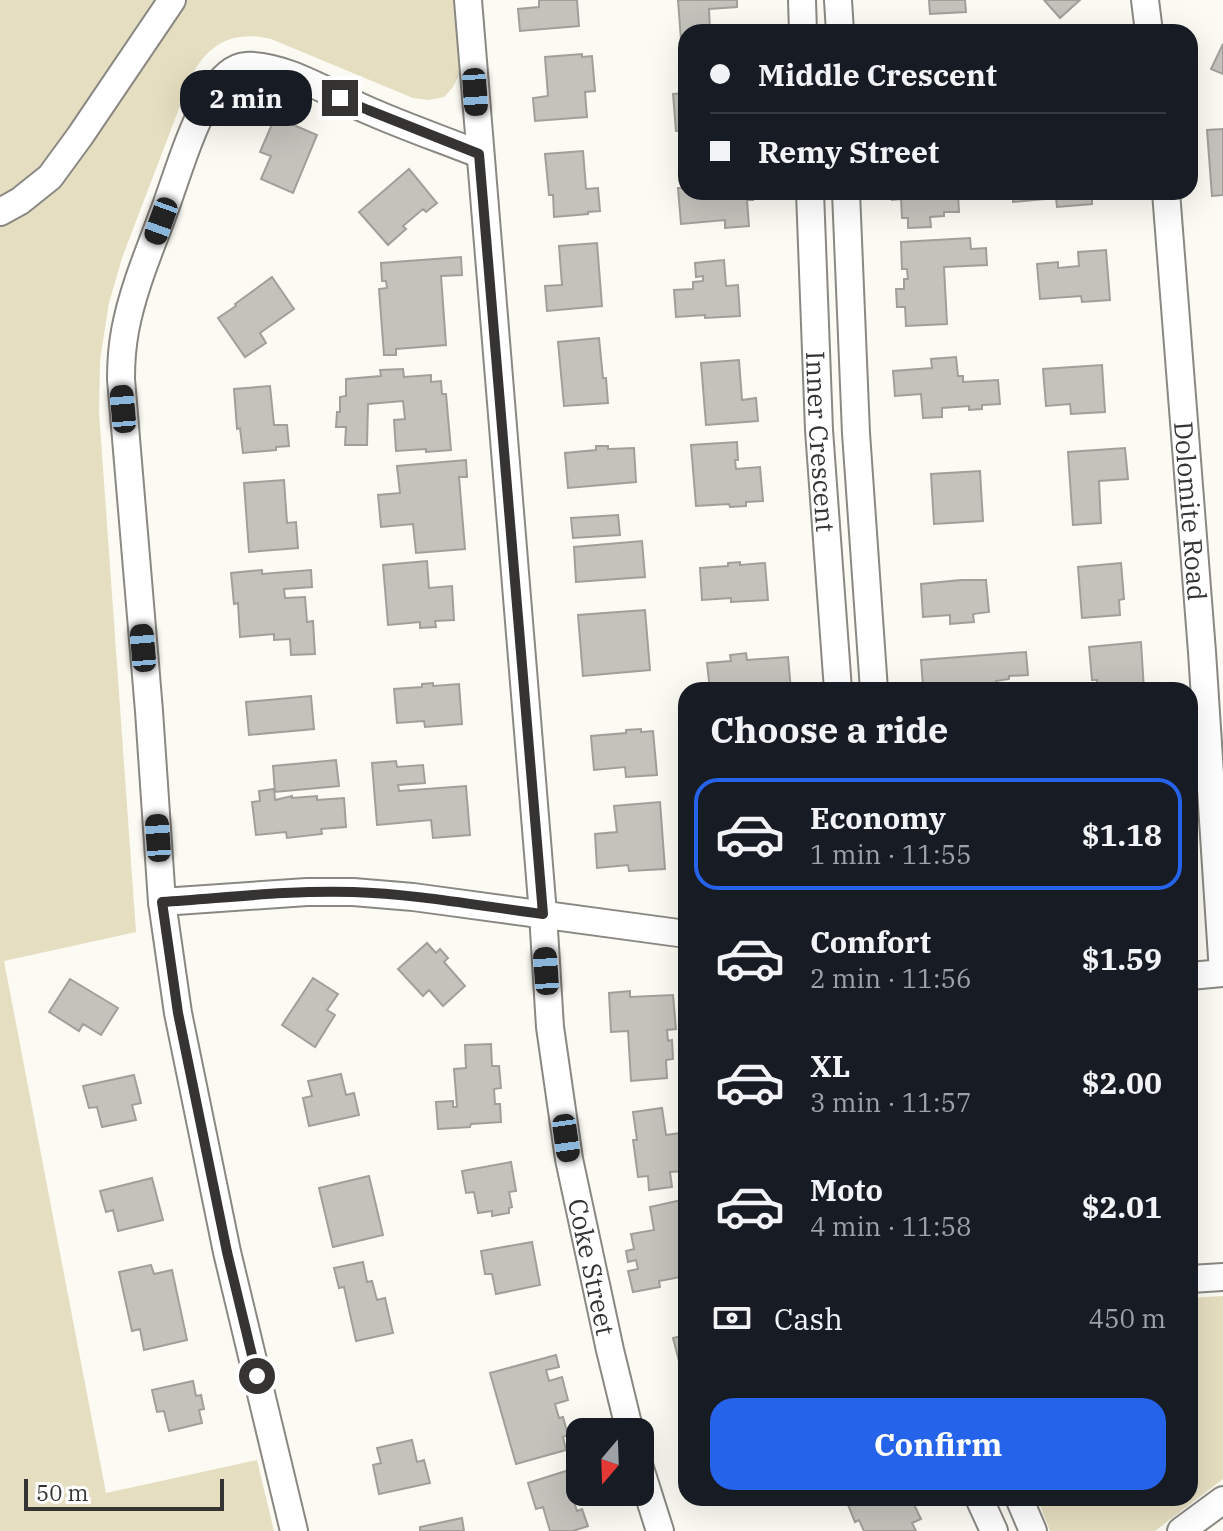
<!DOCTYPE html>
<html lang="en">
<head>
<meta charset="utf-8">
<style>
	:root { --surface:#171b24; --page:#20242c; --text:#f1f3f6; --muted:#9ea1a6; --line:#363941; --accent:#2563eb }
	body { margin:0; font-family:"IBM Plex Serif",serif; background:var(--page); color:var(--text); height:100vh; display:flex; flex-direction:column; font-size:30px; white-space:nowrap }
	* { box-sizing:border-box; margin:0 }
	p { font-size:26px; color:var(--muted) }
	.icon { flex:none; width:44px; height:44px; fill:none; stroke:currentColor; stroke-width:2; stroke-linecap:round; stroke-linejoin:round }
	.map { position:relative; flex:1; overflow:hidden }
	.panel { position:absolute; left:678px; top:682px; width:520px; height:824px; display:flex; flex-direction:column; background:var(--surface); border-radius:24px; box-shadow:0 8px 32px #0002 }
	.panel>* { flex:none }
	.banner { position:absolute; left:678px; top:24px; width:520px; height:176px; border-radius:24px; box-shadow:0 8px 32px #0002; display:grid; align-content:center; height:176px; padding:0 32px; background:var(--surface) }
	.needle { width:52px; rotate:199deg }
	.buttons { position:absolute; left:566px; top:1418px; display:grid; gap:16px }
	.buttons a { display:grid; place-items:center; width:88px; height:88px; border-radius:16px; background:var(--surface); box-shadow:0 8px 32px #0002; font-size:40px }
	.scale { position:absolute; left:24px; bottom:20px; width:200px; box-sizing:border-box; padding-left:8px; border:4px solid #353432; border-top:0; font-size:22px; line-height:28px; white-space:nowrap; color:#353432; -webkit-text-stroke:6px #fff; paint-order:stroke }
	.end { position:absolute; width:36px; height:36px; margin:-18px; border:10px solid #353432; background:#fff; box-shadow:0 0 0 4px #fff }
	.from { border-radius:50% }
	.bubble { position:absolute; height:56px; border-radius:24px; background:var(--surface); box-shadow:0 8px 32px #0002; font-size:26px; font-weight:800; line-height:56px; text-align:center }
	.car { position:absolute; width:24px; height:48px; margin:-24px -12px; border-radius:10px; box-shadow:0 0 6px 2px #0007; background:linear-gradient(#222 24%,#8ab4d8 0 40%,#222 0 76%,#8ab4d8 0 86%,#222 0) }
	.banner b { display:flex; align-items:center; gap:28px; height:76px; font-size:30px }
	.banner b+b { border-top:2px solid var(--line) }
	.banner i { width:20px; height:20px; background:var(--text) }
	ul { padding:0; list-style:none }
	li { display:flex; align-items:center; gap:24px; height:112px; margin:0 16px 12px; padding:0 16px; border:4px solid transparent; border-radius:24px }
	li div { flex:1 }
	li b { display:block; font-size:30px }
	li em { font-style:normal; font-weight:800 }
	li.current { border-color:var(--accent) }
	li>.icon { width:72px; height:72px; stroke-width:1.5 }
	h2 { padding:0 32px; font-size:36px; line-height:96px }
	.pay { display:flex; align-items:center; gap:20px; height:88px; padding:0 32px; font-size:30px }
	.pay p { margin-inline-start:auto }
	.cta { display:flex; gap:16px; margin-top:auto; padding:16px 32px }
	.cta a { flex:1; height:92px; border-radius:24px; background:var(--accent); color:#fff; font-size:32px; font-weight:800; line-height:92px; text-align:center }
	.map>svg:first-child { display:block }
	.green { fill:#e6dec0 }
	.building { fill:#c3c2bb; stroke:#a09f99; stroke-width:2 }
	.lines { fill:none; stroke-linecap:round; stroke-linejoin:round }
	.minor-casing { stroke:#8a8882; stroke-width:30 }
	.minor { stroke:#fff; stroke-width:26 }
	.route { stroke:#353432; stroke-width:10 }
	.labels { text-anchor:middle; dominant-baseline:central; stroke-width:6; stroke-linejoin:round; paint-order:stroke }
	.street-label { font-size:26px; fill:#353432; stroke:#fff }
</style>
</head>
<body>
<div class="map">
<svg width="1223" height="1531" viewBox="0 0 1223 1531">
	<rect width="100%" height="100%" fill="#fbfaf3"/>
	<!-- green -->
	<path class="green" d="M0,0h456l3,75 -6,12 -9,10 -15,3 -16,-2 -142,-59c-37,-9 -63,4 -80,38l-69,181 -13,45 -9,57 -1,52 37,520 -132,29 102,532 151,-33 17,71h-274z
		M1223,1296v183l-68,52h-105l-13,-33h153v-200z"/>
	<!-- building -->
	<path class="building" d="M539,0h38l2,26 -59,5 -2,-22 21,-2z
		M678,0h59v7l-28,2 1,23h-24v21h-4z
		M929,0h36l1,12 -36,2z
		M1044,0h36l-20,18z
		M1223,44v30l-12,-5z
		M582,54v3l10,-1 3,35 -10,1 2,25 -52,4 -2,-23 15,-2 -3,-39z
		M686,93v37l-10,1 -3,-37z
		M275,117l42,18 -24,58 -32,-14 10,-23 -11,-4z
		M1223,129v66l-11,1 -5,-66z
		M583,151l3,38 12,-1 2,23 -12,1v2l-34,3 -1,-22h-4l-4,-41z
		M409,169l28,34 -11,9 -3,-3 -20,17 3,3 -18,16 -29,-33z
		M678,188h8v4h67v8h-6l2,26 -24,2v-8l-44,4z
		M892,192l66,1 1,19h-15v4l-14,1 1,10 -23,1v-10h-6l-1,-19 -9,1z
		M1013,192h79v12l-35,3 -1,-9 -43,4z
		M970,238l1,11 15,-1 1,17 -43,2 3,57 -41,2 -1,-19h-8l-1,-18h8v-10h4l-1,-10h-5l-1,-27z
		M597,243l5,63 -55,5 -2,-25 17,-1 -3,-39z
		M1106,250l4,50 -28,2 -1,-6 -41,3 -3,-35 21,-2v6l21,-2 -1,-14z
		M461,257l1,18 -21,1 5,69 -50,4v6h-12l-5,-66 8,-1 -1,-7h-4l-1,-18z
		M724,260l2,26 12,-1 2,31 -35,2v-3l-29,2 -2,-27 19,-1v-7l10,-1v-5l-7,1 -1,-14z
		M272,277l22,32 -34,24 6,10 -21,14 -27,-39 18,-12 -1,-2z
		M599,338l4,40h3l2,25 -44,3 -6,-64z
		M956,357l2,19h5v6l35,-2 2,24 -18,1v4l-13,1v-4l-27,2v9l-19,1 -2,-24 -26,2 -2,-25 39,-3 -1,-9z
		M739,360l3,40 14,-2 2,23 -52,4 -5,-62z
		M1102,365l3,47 -34,2 -1,-10 -24,2 -3,-37z
		M403,369l1,8 27,-2v7l10,-1 1,13h4l5,56 -25,2v-3l-30,2 -2,-31 11,-1 -2,-18 -35,3 -1,41h-22l1,-18h-10l1,-15h3v-15l6,-1v-17l35,-3 -1,-6z
		M270,386l4,39h13l2,21 -13,1v3l-33,3 -3,-25 -3,1 -3,-40z
		M737,442l1,18h-3l1,9 24,-2 3,34 -17,1v4l-16,1 -1,-3 -33,2 -5,-61z
		M596,446h12v3l26,-1 2,34 -68,6 -3,-35 31,-3z
		M1125,448l3,31 -29,2 2,42 -28,2 -5,-73z
		M466,460l1,17h-8l6,72 -49,4 -3,-29 -32,3 -3,-32 22,-2 -3,-27z
		M980,471l3,50 -49,3 -3,-50z
		M284,480l3,43 9,-1 2,26 -49,4 -5,-69z
		M618,515l2,20 -47,3 -2,-20z
		M642,541l3,36 -69,5 -2,-35z
		M427,561l2,27 23,-2 2,34 -19,1 1,6 -16,1v-6l-32,3 -5,-60z
		M740,562v3l25,-2 3,37 -37,2v-4l-29,2 -2,-32 28,-2v-3z
		M1121,563l3,36 -5,1 1,15 -38,3 -4,-51z
		M262,570v4l49,-4 1,17 -28,2 1,9 20,-1 2,25 6,-1 2,33 -24,1 -1,-16 -16,1v-6l-34,3 -2,-34 -4,1 -3,-31z
		M961,580h25l3,32 -16,2 1,8 -24,2v-9l-27,2 -2,-33z
		M645,610l5,60 -67,6 -5,-61z
		M1141,642l3,48h-47v-10h-5l-3,-33z
		M1026,652l2,23 -19,1v3l-13,2 1,9h-69l-1,-4h-4l-2,-26z
		M746,653l1,7 41,-3 3,33h-81l-3,-27 24,-2 -1,-6z
		M433,683v3l26,-2 3,40 -37,3 -1,-6 -27,2 -3,-34 28,-2v-3z
		M311,696l3,33 -65,6 -3,-33z
		M641,729v3l12,-1 4,44 -31,2 -1,-10 -31,3 -3,-34 35,-3v-3z
		M336,760l3,26 -64,6 -2,-26z
		M396,761l1,6 26,-2 2,18 -27,2 1,6 67,-5 4,49 -37,3 -2,-18 -54,5 -5,-62z
		M274,789l1,11 17,-4v2l25,-2v4l27,-2 2,29 -25,2 1,5 -35,4 -1,-6 -30,3 -4,-33 8,-1 -1,-10z
		M660,802l5,67 -36,2 -1,-6 -31,3 -2,-34 22,-2 -3,-26z
		M427,943l9,10 4,-4 8,9 -4,4 21,24 -22,20 -14,-16 -6,6 -25,-27z
		M313,978l25,16 -11,16 8,5 -20,32 -33,-22z
		M70,979l48,29 -17,27 -18,-11 -4,7 -30,-19z
		M630,991v6l43,-2 3,34 -9,1 1,11 4,-1 1,19 -7,1 1,18 -36,3 -3,-50 -17,1 -2,-39z
		M491,1044l1,22h7l2,22 -7,1 1,15h5l1,18 -30,2 -1,3 -32,2 -2,-27 17,-1v6h4l-3,-38 12,-1 -1,-23z
		M341,1074l5,21 8,-2 5,22 -50,11 -6,-28 9,-2 -4,-15z
		M134,1075l7,28 -9,2 4,15 -34,7 -5,-20 -8,1 -6,-22z
		M662,1108l4,27 15,-2 4,38 -15,1 2,15 -23,3 -1,-14 -10,1 -5,-37h4l-4,-28z
		M511,1162l5,29 -7,1 3,15 -3,1v5l-17,3v-5l-14,2 -4,-21 -8,1 -4,-22z
		M369,1176l14,59 -50,12 -14,-59z
		M152,1178l11,42 -45,11 -5,-21 -7,2 -6,-21z
		M686,1199v77l-27,5 1,6 -27,5 -5,-21 10,-2 -2,-9 -8,2 -2,-11 8,-2 -3,-15 23,-4 -4,-23z
		M532,1242l8,43 -44,9 -4,-20h-7l-4,-23z
		M363,1262l4,20 5,-1 5,19 8,-2 8,35 -37,8 -12,-54 -5,1 -5,-20z
		M151,1265l3,9 18,-4 15,70 -43,10 -4,-21 -8,2 -13,-59z
		M686,1335v53l-13,-50z
		M556,1355l3,12 -13,3 3,11 13,-4 6,23 -13,4 4,14 4,-1 5,18 -5,2 3,13 -50,14 -26,-91z
		M193,1381l3,15 5,-1 3,14 -5,1 3,13 -33,8 -5,-20 -7,1 -5,-22z
		M412,1440l5,22 7,-2 6,23 -51,11 -6,-29 8,-2 -4,-15z
		M569,1470l6,18 -5,2 7,21 5,-2 6,17 -15,5h-23l-7,-24 -7,2 -8,-26z
		M849,1498h62l10,21 -9,4 4,8h-52l-5,-11 -4,2 -7,-17 4,-1z
		M462,1518l2,13h-44v-4z"/>
	<g class="lines">
		<defs>
			<g id="minor">
				<path id="s1" d="M468,0l75,914 7,113 19,132 41,191 20,82"/>
				<path d="M802,0l1,32"/>
				<path d="M838,0l2,32"/>
				<path d="M1145,0l4,32"/>
				<path id="s2" d="M810,192l9,238 19,260"/>
				<path d="M846,192l10,241 18,257"/>
				<path id="s3" d="M1166,192l36,460 21,321 -33,3"/>
				<path d="M0,212l20,-11 30,-24 30,-41 92,-136"/>
				<path d="M162,902l145,-10h46l60,5 273,37"/>
				<path d="M1190,1279l33,-2"/>
				<path d="M640,1468l20,63"/>
				<path d="M979,1498l15,33"/>
				<path d="M1019,1498l14,33"/>
				<path d="M294,1531l-67,-279 -49,-239 -16,-111 -13,-191 -28,-332c0,-16 1,-32 4,-48 8,-44 27,-86 42,-128 12,-34 23,-70 40,-102 8,-14 22,-34 39,-35 35,-3 87,29 119,43 38,17 76,30 114,45"/>
				<path d="M1181,1531l42,-31"/>
			</g>
		</defs>
		<!-- minor casing -->
		<use href="#minor" class="minor-casing"/>
		<!-- minor -->
		<use href="#minor" class="minor"/>
	</g>
	<g class="lines">
		<!-- route -->
		<path class="route" d="M257,1376l-30,-124 -49,-239 -16,-111c63,-4 127,-12 191,-10 63,2 127,14 190,22l-64,-760 -111,-44 -28,-12"/>
	</g>
	<g class="labels">
		<!-- street labels -->
		<g class="street-label">
			<text stroke="none"><textPath href="#s2" startOffset="250">Inner Crescent</textPath></text>
			<text stroke="none"><textPath href="#s3" startOffset="320">Dolomite Road</textPath></text>
			<text stroke="none"><textPath href="#s1" startOffset="1274">Coke Street</textPath></text>
		</g>
	</g>
</svg>
<div class="buttons">
<a><svg class="needle" viewBox="-14 -14 28 28"><path d="M0-13l5 13h-10z" fill="#e53935"/><path d="M0 13l5-13h-10z" fill="#9ea1a6"/></svg></a>
</div>
<div class="scale">50 m</div>
<i class="end from" style="left:257px;top:1376px"></i>
<i class="end" style="left:340px;top:98px"></i>
<div class="bubble" style="left:180px;top:70px;width:132px">2 min</div>
<i class="car" style="left:475px;top:92px;rotate:176deg"></i>
<i class="car" style="left:161px;top:221px;rotate:200deg"></i>
<i class="car" style="left:123px;top:409px;rotate:355deg"></i>
<i class="car" style="left:143px;top:648px;rotate:355deg"></i>
<i class="car" style="left:158px;top:838px;rotate:356deg"></i>
<i class="car" style="left:546px;top:971px;rotate:356deg"></i>
<i class="car" style="left:566px;top:1138px;rotate:172deg"></i>
<div class="banner">
<b><i class="from"></i>Middle Crescent</b>
<b><i></i>Remy Street</b>
</div>
<section class="panel">
<h2>Choose a ride</h2>
<ul>
<li class="current"><svg class="icon" aria-label="car" viewBox="0 0 24 24"><path d="M5 17H2v-5l4-1 3-4h7l3 4 3 1v5h-3M9 17h6M6 11h13"/><circle cx="7" cy="17" r="2"/><circle cx="17" cy="17" r="2"/></svg><div><b>Economy</b><p>1 min · 11:55</p></div><em>$1.18</em></li>
<li><svg class="icon" aria-label="car" viewBox="0 0 24 24"><path d="M5 17H2v-5l4-1 3-4h7l3 4 3 1v5h-3M9 17h6M6 11h13"/><circle cx="7" cy="17" r="2"/><circle cx="17" cy="17" r="2"/></svg><div><b>Comfort</b><p>2 min · 11:56</p></div><em>$1.59</em></li>
<li><svg class="icon" aria-label="car" viewBox="0 0 24 24"><path d="M5 17H2v-5l4-1 3-4h7l3 4 3 1v5h-3M9 17h6M6 11h13"/><circle cx="7" cy="17" r="2"/><circle cx="17" cy="17" r="2"/></svg><div><b>XL</b><p>3 min · 11:57</p></div><em>$2.00</em></li>
<li><svg class="icon" aria-label="car" viewBox="0 0 24 24"><path d="M5 17H2v-5l4-1 3-4h7l3 4 3 1v5h-3M9 17h6M6 11h13"/><circle cx="7" cy="17" r="2"/><circle cx="17" cy="17" r="2"/></svg><div><b>Moto</b><p>4 min · 11:58</p></div><em>$2.01</em></li>
</ul>
<div class="pay"><svg class="icon" aria-label="cash" viewBox="0 0 24 24"><path d="M3 7h18v10H3z"/><circle cx="12" cy="12" r="2"/></svg>Cash<p>450 m</p></div>
<div class="cta"><a>Confirm</a></div>
</section>
</div>
</body>
</html>
